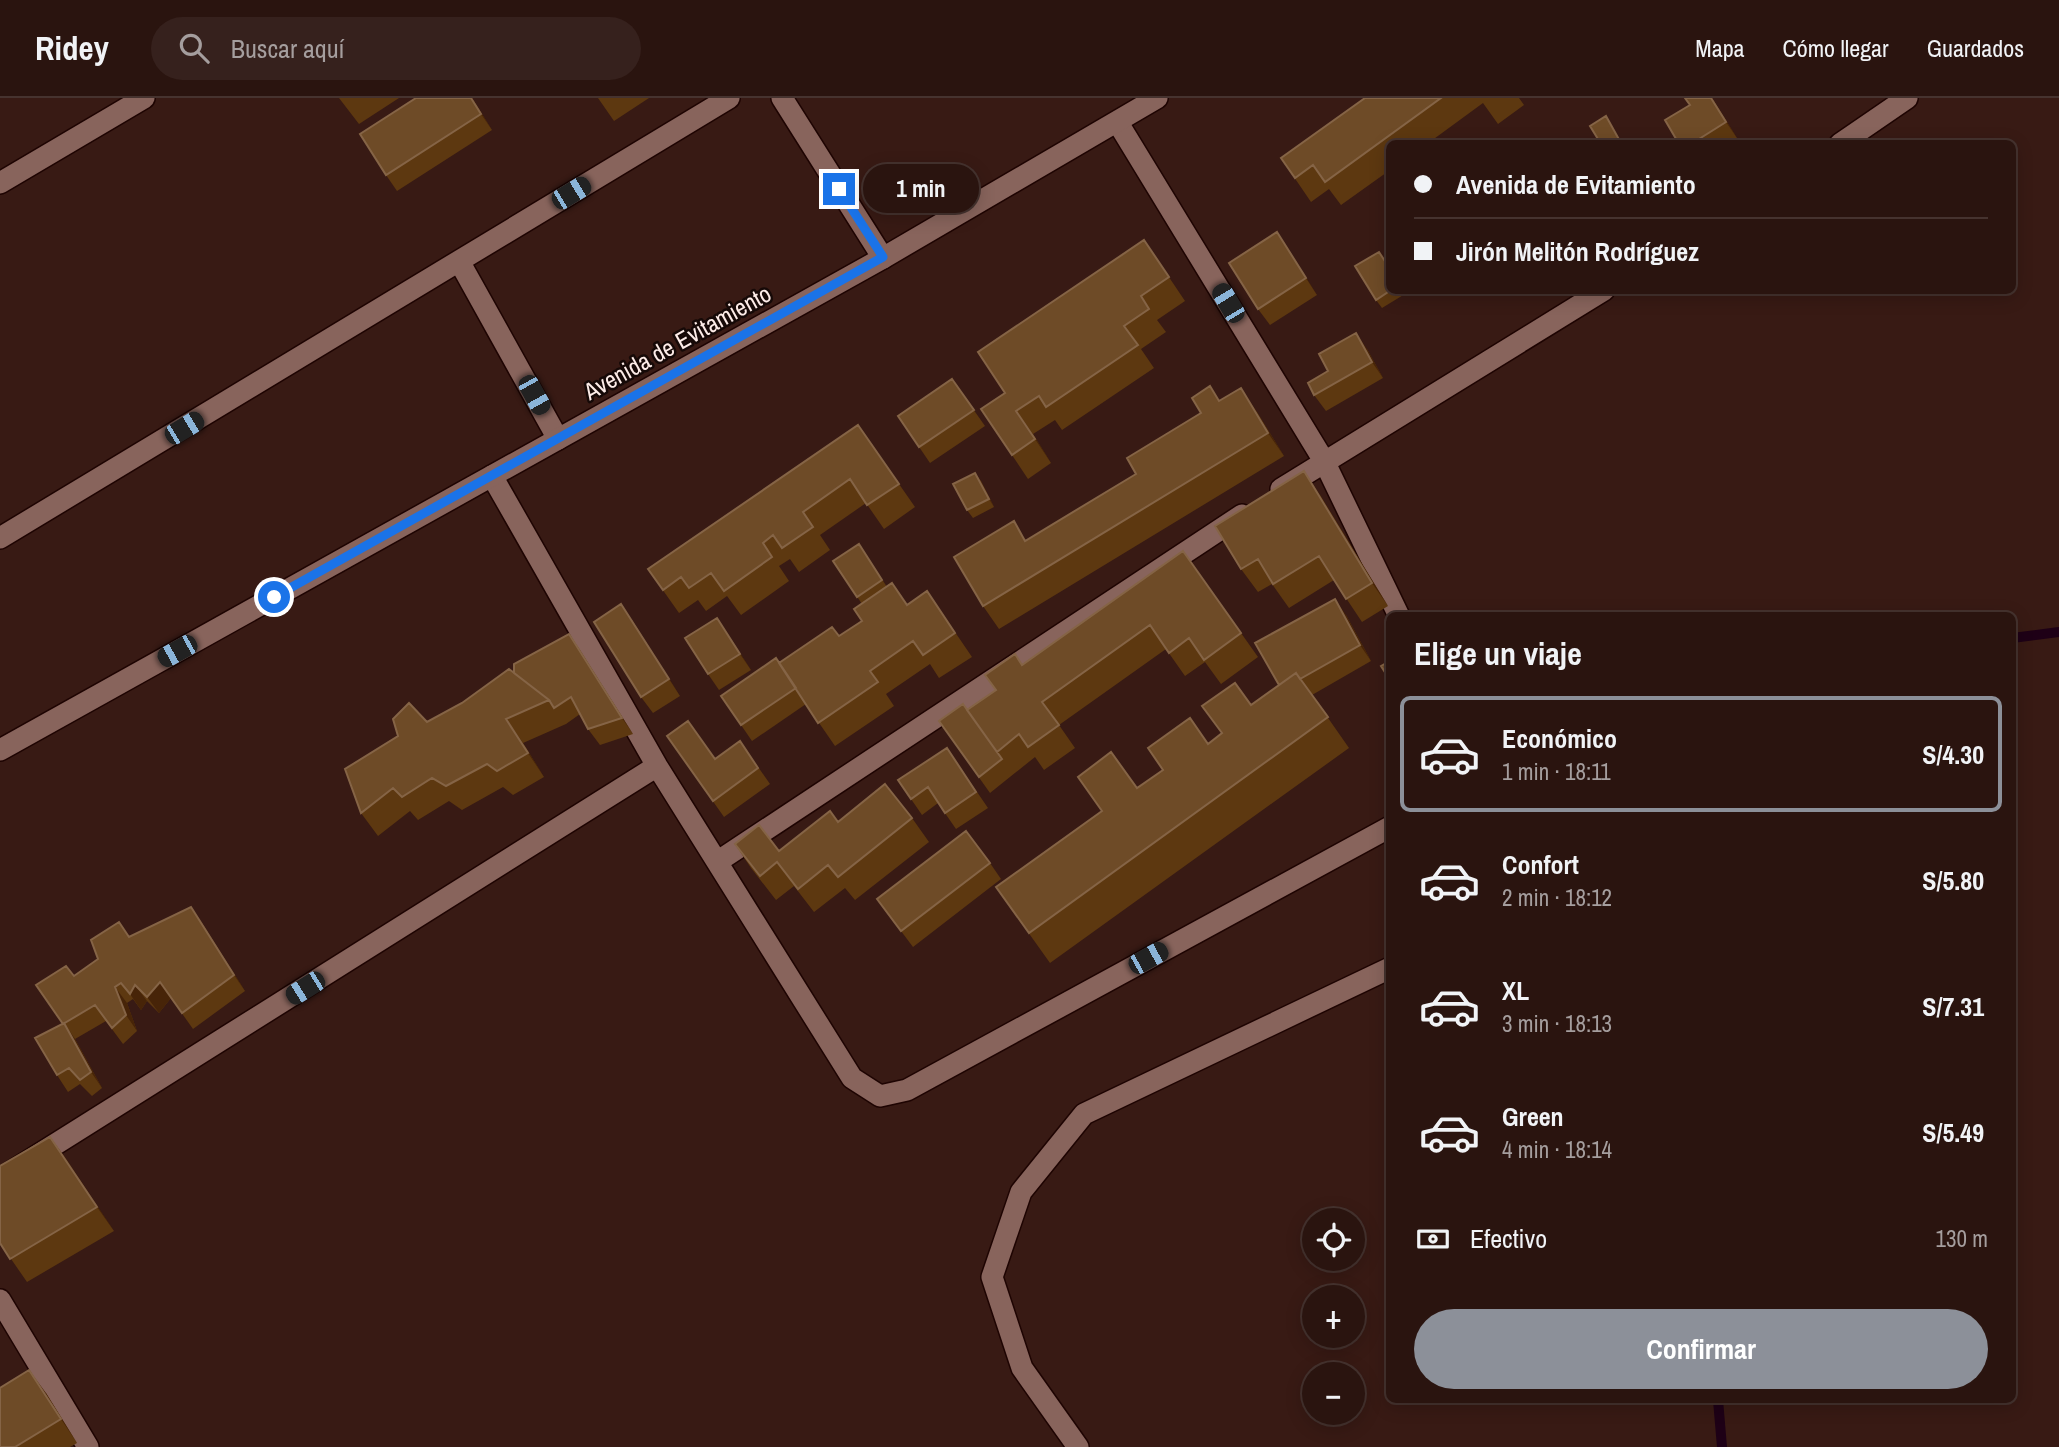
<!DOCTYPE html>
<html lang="es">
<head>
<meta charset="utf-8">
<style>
	:root { --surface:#2a140f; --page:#36211d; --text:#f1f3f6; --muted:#a59e9e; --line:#46332f; --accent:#8c9099 }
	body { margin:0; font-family:"Archivo Narrow",sans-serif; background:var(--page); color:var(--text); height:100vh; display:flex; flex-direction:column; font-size:26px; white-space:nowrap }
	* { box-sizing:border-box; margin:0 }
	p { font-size:23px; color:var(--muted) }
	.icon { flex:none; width:38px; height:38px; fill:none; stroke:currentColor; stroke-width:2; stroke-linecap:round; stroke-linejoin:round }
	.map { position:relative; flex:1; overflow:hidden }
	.drawer { position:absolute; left:1386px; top:514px; width:630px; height:791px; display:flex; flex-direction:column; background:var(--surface); border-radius:10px; box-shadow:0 4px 18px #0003,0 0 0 2px var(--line) }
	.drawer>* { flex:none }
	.top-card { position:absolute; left:1386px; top:42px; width:630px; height:154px; border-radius:10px; box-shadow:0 4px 18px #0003,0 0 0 2px var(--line); display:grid; align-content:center; height:154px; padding:0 28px; background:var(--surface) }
	.buttons { position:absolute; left:1302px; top:1110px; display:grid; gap:14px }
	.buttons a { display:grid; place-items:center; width:63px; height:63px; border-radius:50%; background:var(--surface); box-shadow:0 4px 18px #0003,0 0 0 2px var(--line); font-size:35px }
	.end { position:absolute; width:32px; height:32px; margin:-16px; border:9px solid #1a73e8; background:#fff; box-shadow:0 0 0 4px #fff }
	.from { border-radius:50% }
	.bubble { position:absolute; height:49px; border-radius:24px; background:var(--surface); box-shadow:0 4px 18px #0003,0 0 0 2px var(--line); font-size:23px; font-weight:800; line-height:49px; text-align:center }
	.car { position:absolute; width:21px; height:42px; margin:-21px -10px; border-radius:9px; box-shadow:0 0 5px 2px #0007; background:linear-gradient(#222 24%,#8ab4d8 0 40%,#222 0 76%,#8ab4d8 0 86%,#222 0) }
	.top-card b { display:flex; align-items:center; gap:24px; height:66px; font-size:26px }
	.top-card b+b { border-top:2px solid var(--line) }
	.top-card i { width:18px; height:18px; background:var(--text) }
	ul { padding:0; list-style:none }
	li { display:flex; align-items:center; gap:21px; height:116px; margin:0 14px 10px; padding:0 14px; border:4px solid transparent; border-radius:10px }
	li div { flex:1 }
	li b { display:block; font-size:26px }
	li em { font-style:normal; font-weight:800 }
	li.selected { border-color:var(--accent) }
	li>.icon { width:63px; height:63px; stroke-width:1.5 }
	h2 { padding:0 28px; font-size:32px; line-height:84px }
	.pay { display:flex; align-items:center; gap:18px; height:77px; padding:0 28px; font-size:26px }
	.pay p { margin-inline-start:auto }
	.cta { display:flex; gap:14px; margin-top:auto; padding:14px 28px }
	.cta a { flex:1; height:80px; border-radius:42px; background:var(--accent); color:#fff; font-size:28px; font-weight:800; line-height:80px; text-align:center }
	header { display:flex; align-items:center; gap:42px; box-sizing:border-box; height:98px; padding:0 35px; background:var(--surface); border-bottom:2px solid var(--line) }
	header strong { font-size:33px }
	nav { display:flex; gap:38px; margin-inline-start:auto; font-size:24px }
	.search { width:490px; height:63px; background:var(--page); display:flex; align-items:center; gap:18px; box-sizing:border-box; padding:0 24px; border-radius:38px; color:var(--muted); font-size:26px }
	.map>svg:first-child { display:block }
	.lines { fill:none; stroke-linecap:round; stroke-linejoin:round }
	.stream { stroke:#1e0016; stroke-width:10 }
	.street-casing { stroke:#1e0402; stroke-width:24 }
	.secondary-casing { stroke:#1e0402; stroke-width:24 }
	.street { stroke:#88645c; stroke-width:21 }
	.secondary { stroke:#88645c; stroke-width:21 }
	.wall { fill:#5d3810 }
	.shaded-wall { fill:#472408 }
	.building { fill:#6e4b27; stroke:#856446; stroke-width:2 }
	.route { stroke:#1a73e8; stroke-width:9 }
	.labels { text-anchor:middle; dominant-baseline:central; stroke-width:5; stroke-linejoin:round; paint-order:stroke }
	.street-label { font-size:24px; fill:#fdece8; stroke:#160907 }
</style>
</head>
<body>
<header>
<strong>Ridey</strong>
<div class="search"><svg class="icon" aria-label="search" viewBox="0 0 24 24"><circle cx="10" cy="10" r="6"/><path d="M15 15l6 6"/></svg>Buscar aquí</div>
<nav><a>Mapa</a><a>Cómo llegar</a><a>Guardados</a></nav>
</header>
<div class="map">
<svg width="2059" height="1349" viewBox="0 0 2059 1349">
	<rect width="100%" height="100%" fill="#381a14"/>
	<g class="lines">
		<!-- stream -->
		<path class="stream" d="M2012,540l47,-6
			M1718,1302l4,47"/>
		<defs>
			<path id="street" d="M782,0l101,160
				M1118,25l206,338 75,155
				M1840,46l67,-46
				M0,85l144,-85
				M459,163l99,178
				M492,378l165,290 195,312 28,18 27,-6 483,-263
				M1281,391l323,-199
				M0,440l729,-440
				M717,764l525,-347
				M0,1081l657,-413
				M0,1202l88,147
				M1078,1349l-56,-79 -30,-91 29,-85 63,-78 306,-146"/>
			<path id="secondary" d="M0,652l883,-492 274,-160"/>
		</defs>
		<!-- street casing -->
		<use href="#street" class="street-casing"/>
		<!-- secondary casing -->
		<use href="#secondary" class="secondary-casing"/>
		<!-- street -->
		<use href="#street" class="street"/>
		<!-- secondary -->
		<use href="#secondary" class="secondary"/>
	</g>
	<!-- wall -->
	<path class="wall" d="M339,0h60l-40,26z
		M472,0l20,32 -95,61 -11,-16z
		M598,0h51l-35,23z
		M1365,0h154l5,7 -26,19 -15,-21 -56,41h-37v26l-49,35 -12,-16 -18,13 -30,-44z
		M1712,0l25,40 -8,6h-50l11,-39z
		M1277,134l40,63 -47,30 -12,-16z
		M1144,142l41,61 -28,19 9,12 -25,17 13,19 -92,62 -7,-10 -22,14 18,29 -23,16 -16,-24 -7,-62z
		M1379,154l11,16v22h13l2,4 -23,14 -6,-8z
		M1367,251l16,29 -57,33 -12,-16z
		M952,281l33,47 -55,37 -32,-47z
		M1220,303l37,11 27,44 -285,173 -16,-23 153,-132 65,-61z
		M858,327l57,82 -31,22 -18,-26 -46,32 10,15 -31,22 -9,-13 -11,7 10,15 -48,34 -14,-19 -21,15 -8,-11 -19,13 -31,-44z
		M975,375l6,8 13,26 -21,11 -6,-8z
		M1320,397l68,111 -26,16 -28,-42 -45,28 -17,-24 -14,8 -17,-23z
		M859,446l28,43 20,18 20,-14 45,66 -33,21 -9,-14 -44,30 8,12 -59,40 -29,-42 -54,37 -31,-45 59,-33 59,-27 23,-15v-17l-29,-43z
		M1183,453l75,106 -37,27 -16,-22 -20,14 -19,-27 -107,76 16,23 -31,22 -9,-13 -45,36 -51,-72 32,-6 24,-25 28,-25z
		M1346,517l25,46 -59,34 37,53 -299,215 -54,-76 141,-99 71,-44 14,-10 29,-29 28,-20z
		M717,520l34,52 -32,20 -11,-16z
		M632,522l48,76 -27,17 -12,-16z
		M569,536l64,100 -33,11 -12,-16 -8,-15 -14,10 -43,19 21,34 -31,18 -10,-8 -41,23 -13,-9 -31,19 -8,-9 -32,25 -17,-23 66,-91 35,-19 52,-30z
		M667,638l48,23 25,-18 30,43 -46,33z
		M947,650l41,60 -32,21 -18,-26 -16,12 -24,-35z
		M912,720l17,24 -74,58 -10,-12 -31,24 -20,-26 -18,14 -25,-32 -16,-24 44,7 59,-29z
		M990,765l11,16 -88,68 -36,-48z
		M202,825l43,68 -52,38 -22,-31 -12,15 -12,-12 -6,9 -8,-11 -6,4 10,28 -14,13 -17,-23 -31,18 27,49 -10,8 -12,-12 -12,8 -11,-17 6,-51 11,-48 56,-39z
		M50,1039l64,94 -87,51 -27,-39z
		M46,1295l31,50 -7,4h-70z"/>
	<!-- shaded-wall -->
	<path class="shaded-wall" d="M471,0h1l20,32 -11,-16z
		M1711,0h1l25,40 -11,-16z
		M1277,134l11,16 29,47 -11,-17z
		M1356,235l11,16 16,29 -11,-16z
		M1241,290l16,24 27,44 -16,-23z
		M1016,313l17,23 18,29 -16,-24z
		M1304,373l16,24 68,111 -16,-23z
		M975,375l6,8 13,26 -5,-8z
		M1335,501l11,16 25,46 -11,-16z
		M621,506l11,16 48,76 -11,-17z
		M717,520l11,16 23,36 -11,-16z
		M569,536l11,16 53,84 -11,-16z
		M506,621l17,24 21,34 -16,-24z
		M191,809l11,16 43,68 -11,-16z
		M160,884l11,16 -12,15 -12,-16z
		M135,887l12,16 -6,9 -11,-16z
		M115,889l12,16 10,28 -11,-16z
		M64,925l11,16 27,49 -11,-16z
		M50,1039l17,23 47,71 -17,-24z
		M29,1272l17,23 31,50 -16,-24z"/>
	<!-- building -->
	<path class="building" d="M416,0h55l10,16 -95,61 -26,-41z
		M1365,0h76l-116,84 -12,-17 -18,13 -14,-20z
		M1685,0h26l15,24 -35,22h-12l-14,-24 25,-15z
		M1606,18l15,27v1h-20l-11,-18z
		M1277,134l29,46 -48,31 -29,-46z
		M1144,142l25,37 -28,19 8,13 -25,17 14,19 -92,62 -7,-11 -23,15 19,28 -23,16 -31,-46 24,-16 -27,-41z
		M1379,154l11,17v21h1l-15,10 -21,-34z
		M1356,235l16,29 -58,33 -6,-12 20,-12 -9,-17z
		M952,281l22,31 -55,37 -21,-31z
		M1210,288l9,15 22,-13 27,45 -285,173 -29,-49 60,-36 11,20 111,-67 -9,-16 74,-45 -9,-15z
		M858,327l41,59 -32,21 -17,-26 -47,33 10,15 -31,21 -9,-13 -10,8 9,14 -48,34 -13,-18 -22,15 -8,-11 -18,13 -15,-21z
		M1304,373l68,112 -26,16 -27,-43 -46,28 -15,-25 -17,10 -26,-43z
		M975,375l14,26 -22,11 -14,-26z
		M859,446l23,36 -25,17 -24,-36z
		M1183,453l58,82 -37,27 -15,-22 -20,15 -19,-28 -108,77 17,23 -31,22 -9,-13 -22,18 -30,-42 29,-20 -11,-15 30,-21 7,11z
		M892,485l15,22 20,-14 28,42 -32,22 -10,-14 -43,30 8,11 -60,41 -39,-60 53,-36 7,9 23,-15 -8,-12z
		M1335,501l25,46 -60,34 -4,-6 -17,12 -24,-42z
		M621,506l48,75 -28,18 -47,-75z
		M717,520l23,36 -32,20 -23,-36z
		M569,536l53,84 -34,11 -17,-32 -17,11 -5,-8 -35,-27v-9z
		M776,560l20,30 -55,37 -20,-29z
		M1390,563v19l-9,-14z
		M509,571l40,31 -43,19 22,34 -31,18 -10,-7 -41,22 -14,-8 -30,19 -9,-9 -32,25 -16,-44 53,-33 -5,-17 16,-16 18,19 35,-19z
		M1296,575l32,44 -299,216 -33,-46 106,-76 -24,-34 33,-25 26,36 26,-18 -15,-22 42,-30 18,26 14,-11 -20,-27 33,-23 16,22z
		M963,606l39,55 -23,18 -40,-56z
		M688,623l27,38 25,-18 18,27 -45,33 -46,-65z
		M947,650l29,44 -31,21 -17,-26 -17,12 -13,-19z
		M885,686l27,34 -74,59 -10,-12 -30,24 -21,-27 -17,14 -25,-32 24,-19 20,26 51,-40 8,11z
		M966,733l24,32 -89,68 -24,-32z
		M191,809l43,68 -52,38 -22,-31 -13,15 -12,-12 -5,9 -9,-11 -6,4 11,28 -14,13 -17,-23 -32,19 -27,-39 30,-19 8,10 24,-17 -7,-19 28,-18 10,15z
		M64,925l27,49 -11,8 -11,-12 -12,7 -22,-37z
		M50,1039l47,70 -87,52 -10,-16v-77z
		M29,1272l32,49 -46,28h-15v-59z"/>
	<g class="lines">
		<!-- route -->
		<path class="route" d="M274,499l609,-340 -44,-68"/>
	</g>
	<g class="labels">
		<!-- street labels -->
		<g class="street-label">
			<text transform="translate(677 244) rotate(-29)">Avenida de Evitamiento</text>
		</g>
	</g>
</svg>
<div class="buttons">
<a><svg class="icon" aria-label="locate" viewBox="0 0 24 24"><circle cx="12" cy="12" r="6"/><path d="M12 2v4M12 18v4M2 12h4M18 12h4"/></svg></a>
<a>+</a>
<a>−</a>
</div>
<i class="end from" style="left:274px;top:499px"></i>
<i class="end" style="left:839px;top:91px"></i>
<div class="bubble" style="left:863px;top:66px;width:116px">1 min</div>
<i class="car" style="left:571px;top:95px;rotate:59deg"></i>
<i class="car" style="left:1228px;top:205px;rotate:329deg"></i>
<i class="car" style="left:534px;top:297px;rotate:151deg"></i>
<i class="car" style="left:184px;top:330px;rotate:59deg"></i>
<i class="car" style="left:177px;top:553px;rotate:241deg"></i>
<i class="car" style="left:1148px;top:860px;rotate:61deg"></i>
<i class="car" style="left:305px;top:890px;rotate:238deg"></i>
<div class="top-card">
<b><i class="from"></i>Avenida de Evitamiento</b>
<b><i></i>Jirón Melitón Rodríguez</b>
</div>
<section class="drawer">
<h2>Elige un viaje</h2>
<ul>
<li class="selected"><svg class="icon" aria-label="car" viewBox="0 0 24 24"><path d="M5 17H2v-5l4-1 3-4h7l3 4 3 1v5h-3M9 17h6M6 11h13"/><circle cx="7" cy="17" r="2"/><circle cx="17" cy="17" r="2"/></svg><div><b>Económico</b><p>1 min · 18:11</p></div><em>S/4.30</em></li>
<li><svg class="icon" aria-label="car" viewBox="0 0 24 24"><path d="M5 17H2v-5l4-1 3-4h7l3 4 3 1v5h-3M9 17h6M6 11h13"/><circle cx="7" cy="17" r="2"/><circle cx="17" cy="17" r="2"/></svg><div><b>Confort</b><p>2 min · 18:12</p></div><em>S/5.80</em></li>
<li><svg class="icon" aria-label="car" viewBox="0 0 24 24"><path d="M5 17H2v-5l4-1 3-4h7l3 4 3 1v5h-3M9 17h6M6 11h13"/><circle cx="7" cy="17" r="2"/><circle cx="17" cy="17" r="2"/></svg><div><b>XL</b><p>3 min · 18:13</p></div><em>S/7.31</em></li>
<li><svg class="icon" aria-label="car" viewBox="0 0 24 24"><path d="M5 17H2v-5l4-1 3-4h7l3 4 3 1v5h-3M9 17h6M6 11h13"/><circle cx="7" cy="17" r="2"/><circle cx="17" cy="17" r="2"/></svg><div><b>Green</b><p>4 min · 18:14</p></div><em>S/5.49</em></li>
</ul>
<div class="pay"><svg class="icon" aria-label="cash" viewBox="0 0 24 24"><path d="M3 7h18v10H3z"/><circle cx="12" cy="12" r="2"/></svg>Efectivo<p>130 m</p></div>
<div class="cta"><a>Confirmar</a></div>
</section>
</div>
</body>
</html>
